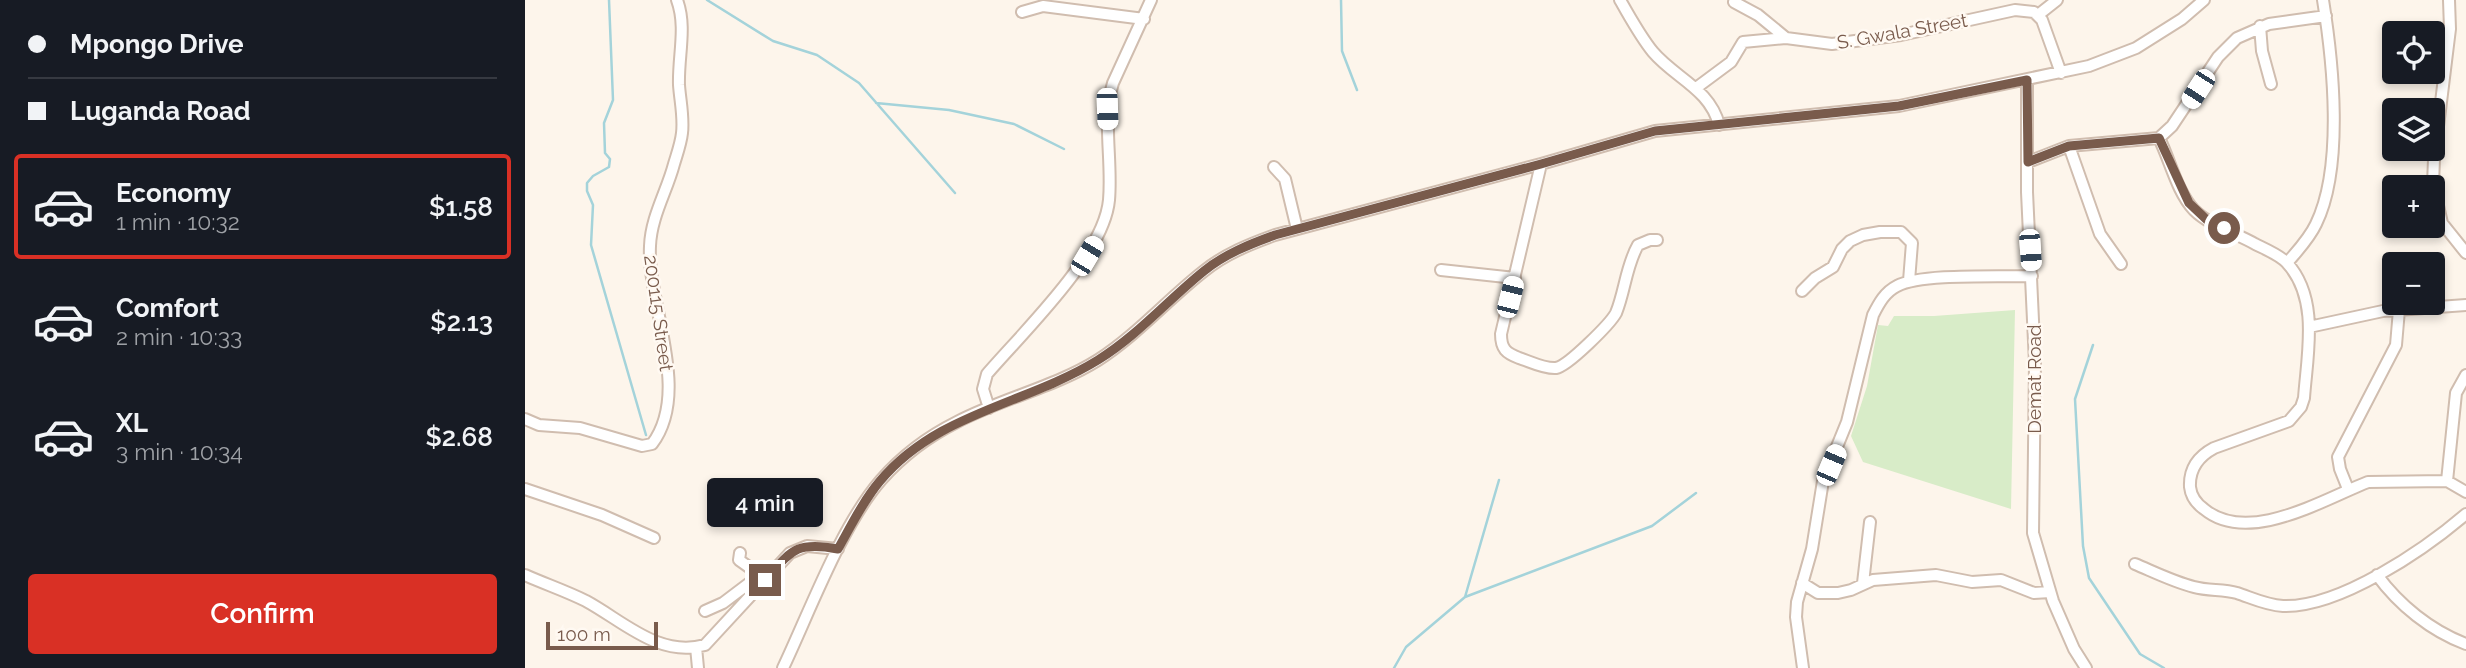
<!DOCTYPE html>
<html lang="en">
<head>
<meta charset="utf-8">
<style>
	:root { --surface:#171b24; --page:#20242c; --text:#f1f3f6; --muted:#9ea1a6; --line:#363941; --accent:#d93025 }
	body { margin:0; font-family:Raleway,sans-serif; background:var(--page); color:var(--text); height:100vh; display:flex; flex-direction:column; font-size:26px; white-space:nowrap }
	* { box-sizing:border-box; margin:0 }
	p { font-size:23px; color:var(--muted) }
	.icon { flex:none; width:38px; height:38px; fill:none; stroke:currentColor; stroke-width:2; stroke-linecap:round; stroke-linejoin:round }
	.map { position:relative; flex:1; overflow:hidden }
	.side { display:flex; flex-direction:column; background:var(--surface); width:525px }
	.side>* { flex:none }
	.banner { display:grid; align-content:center; height:154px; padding:0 28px; background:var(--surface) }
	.fabs { position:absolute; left:1857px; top:21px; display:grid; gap:14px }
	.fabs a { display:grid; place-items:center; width:63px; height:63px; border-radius:7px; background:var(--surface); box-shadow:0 4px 10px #0003; font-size:35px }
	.scale { position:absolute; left:21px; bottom:18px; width:112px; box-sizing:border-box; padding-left:7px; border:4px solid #795b4c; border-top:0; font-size:19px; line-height:24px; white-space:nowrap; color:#795b4c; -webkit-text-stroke:5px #fff9f2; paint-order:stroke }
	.end { position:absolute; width:32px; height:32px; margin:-16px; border:9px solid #795b4c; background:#fff; box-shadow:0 0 0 4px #fff }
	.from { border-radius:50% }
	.bubble { position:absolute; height:49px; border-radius:7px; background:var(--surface); box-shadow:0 4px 10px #0003; font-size:23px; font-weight:600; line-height:49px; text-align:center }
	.car { position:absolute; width:21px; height:42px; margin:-21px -10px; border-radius:9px; box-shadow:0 0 5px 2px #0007; background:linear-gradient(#fff 24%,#345 0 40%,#fff 0 76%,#345 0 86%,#fff 0) }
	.banner b { display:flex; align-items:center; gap:24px; height:66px; font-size:26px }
	.banner b+b { border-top:2px solid var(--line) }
	.banner i { width:18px; height:18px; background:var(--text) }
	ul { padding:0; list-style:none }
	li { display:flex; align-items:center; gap:21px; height:105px; margin:0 14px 10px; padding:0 14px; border:4px solid transparent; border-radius:7px }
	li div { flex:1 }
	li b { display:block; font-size:26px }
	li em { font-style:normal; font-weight:600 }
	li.current { border-color:var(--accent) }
	li>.icon { width:63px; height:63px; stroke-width:1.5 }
	.primary-button { display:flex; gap:14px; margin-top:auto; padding:14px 28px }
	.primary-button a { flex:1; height:80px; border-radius:7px; background:var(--accent); color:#fff; font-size:28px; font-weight:600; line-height:80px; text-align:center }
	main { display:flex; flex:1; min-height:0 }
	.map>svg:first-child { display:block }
	.green { fill:#d8ecc8 }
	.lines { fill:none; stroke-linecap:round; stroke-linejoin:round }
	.stream { stroke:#a4d3da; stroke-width:2.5 }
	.minor-casing { stroke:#d0bdaf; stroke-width:14 }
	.minor { stroke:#fff; stroke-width:10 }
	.route { stroke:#795b4c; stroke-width:9 }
	.labels { text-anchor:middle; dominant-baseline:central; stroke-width:5; stroke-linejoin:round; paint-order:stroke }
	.street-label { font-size:19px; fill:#795b4c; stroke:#fff9f2 }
</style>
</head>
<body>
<main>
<section class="side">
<div class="banner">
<b><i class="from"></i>Mpongo Drive</b>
<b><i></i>Luganda Road</b>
</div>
<ul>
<li class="current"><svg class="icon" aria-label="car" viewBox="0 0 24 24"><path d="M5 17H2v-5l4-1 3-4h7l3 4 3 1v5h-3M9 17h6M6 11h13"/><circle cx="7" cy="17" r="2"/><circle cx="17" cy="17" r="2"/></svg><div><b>Economy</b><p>1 min · 10:32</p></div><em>$1.58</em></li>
<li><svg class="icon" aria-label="car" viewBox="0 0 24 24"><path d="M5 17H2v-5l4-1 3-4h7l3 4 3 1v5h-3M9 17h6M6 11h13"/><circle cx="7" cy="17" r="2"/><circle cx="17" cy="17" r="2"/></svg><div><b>Comfort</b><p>2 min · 10:33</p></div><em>$2.13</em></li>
<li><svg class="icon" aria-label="car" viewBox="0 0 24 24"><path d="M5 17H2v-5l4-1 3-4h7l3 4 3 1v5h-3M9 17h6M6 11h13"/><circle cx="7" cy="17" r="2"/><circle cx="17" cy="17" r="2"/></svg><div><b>XL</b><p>3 min · 10:34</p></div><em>$2.68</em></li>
</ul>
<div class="primary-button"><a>Confirm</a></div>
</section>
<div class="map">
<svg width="1941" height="668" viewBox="0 0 1941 668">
	<rect width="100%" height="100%" fill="#fdf5eb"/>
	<!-- green -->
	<path class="green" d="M1490,310l-4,199 -148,-47 -12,-26 16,-50 11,-61 10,1 6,-10h40z"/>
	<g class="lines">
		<!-- stream -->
		<path class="stream" d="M84,0l4,100 -9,23 1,30 5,6 -1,8 -16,9 -6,7v8l6,14 -2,40 55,190
			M182,0l66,41 44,14 42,28 96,110
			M816,0l1,51 15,39
			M351,103l73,7 65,14 50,25
			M1568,345l-18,54 8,147 6,32 51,76 24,14
			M940,597l34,-117
			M869,668l12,-21 59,-50 187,-71 44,-33"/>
		<defs>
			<path id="minor" d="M1095,0c10,17 20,36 33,52 22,26 57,37 66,73
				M1924,0l1,29 -16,130 -1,25 9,39 24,30
				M1209,2l24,13 28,23 46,6 69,-9 114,-25 19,2 8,8 19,53
				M497,12l21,-6 101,13
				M1513,15l19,-15
				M1735,26l2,25 9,33
				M1502,80v112l8,171 -2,170 20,68 21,48 12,19
				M1171,88l35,-26 12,-20 43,-4
				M1634,138c11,22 18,54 35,72 16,16 42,23 61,34 10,5 25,11 32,19 33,36 20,92 17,135l-3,9 -12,14 -75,27c-15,8 -25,20 -24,39 1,9 7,17 14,22 44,37 120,-10 164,-27l79,-1 19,11
				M1544,146l31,88 21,30
				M1503,162l41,-16 90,-8 13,-12 46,-69 19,-19 32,-14 57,-8
				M1016,164l-40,170c0,15 5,19 18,24 10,3 25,11 37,10 12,-2 54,-44 60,-55 9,-22 10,-47 22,-68l12,-5h7
				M749,167l11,12 12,50
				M1762,263c11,-13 22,-24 29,-39 28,-57 17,-162 7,-224
				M916,270l74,8
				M1277,291l13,-13 18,-11 9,-18 8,-8 13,-6 17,-3h21l11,11 -3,38
				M1784,327l74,-16 83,-6
				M464,408l-6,-19 4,-15c36,-42 117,-119 122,-174 3,-34 -4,-68 0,-102l4,-15 38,-83
				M0,419l14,6 41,3 62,18 10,-2c40,-53 -5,-139 -2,-198 1,-29 17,-55 24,-82 3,-10 7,-21 8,-31 2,-16 -2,-33 -3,-48 -1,-29 8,-58 -2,-85
				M1922,481l9,-88 10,-18
				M0,489l77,26 52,23
				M1823,489l-8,-20 -2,-12 58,-112 3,-35
				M215,553l-1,7 21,15
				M1610,564c19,8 39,18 59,23 14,4 29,2 43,6 15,5 29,12 46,13 56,2 141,-56 183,-92
				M0,575c20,9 41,16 61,26 37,20 73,57 119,44l85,-92 17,-7 31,3
				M1852,575c22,30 54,56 89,69
				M1277,583l16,10h20l13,-3 22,-10 63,-5 36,7 29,-2 33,13 16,-1
				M1338,583l7,-61
				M180,611l18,-8 37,-28 5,5
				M171,647l2,21
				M258,668c27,-57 58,-142 98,-188 21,-24 48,-44 76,-58 46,-24 98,-35 141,-62 39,-25 70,-61 106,-89 21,-17 46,-27 71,-36l266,-71 114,-33 244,-25 190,-40 47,-18 46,-29 22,-19
				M1278,668l-7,-51 1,-15 15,-53 11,-68 24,-59 26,-107c6,-12 12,-23 24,-29 24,-13 104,-9 135,-10"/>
		</defs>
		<!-- minor casing -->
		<use href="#minor" class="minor-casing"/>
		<!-- minor -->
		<use href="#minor" class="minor"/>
	</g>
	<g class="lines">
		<!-- route -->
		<path class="route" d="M240,580c27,-30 31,-39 73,-31 13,-23 25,-48 42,-68 58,-69 145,-76 218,-121 39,-24 70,-60 106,-89 21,-17 46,-27 71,-36l266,-71 114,-33 244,-25 128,-26 1,82 41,-16 90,-8 30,65 18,17 17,8"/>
	</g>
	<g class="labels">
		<!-- street labels -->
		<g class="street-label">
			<text transform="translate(1377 31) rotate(-10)">S. Gwala Street</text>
			<text transform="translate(134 313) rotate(82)">200115 Street</text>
			<text transform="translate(1509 379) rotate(-90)">Demat Road</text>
		</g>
	</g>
</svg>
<div class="fabs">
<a><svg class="icon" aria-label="locate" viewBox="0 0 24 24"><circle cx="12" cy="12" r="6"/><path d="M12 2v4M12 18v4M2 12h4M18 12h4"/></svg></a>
<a><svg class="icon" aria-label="layers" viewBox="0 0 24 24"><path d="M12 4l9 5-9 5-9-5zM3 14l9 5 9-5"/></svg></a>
<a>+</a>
<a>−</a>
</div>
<div class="scale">100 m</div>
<i class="end from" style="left:1699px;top:228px"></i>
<i class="end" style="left:240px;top:580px"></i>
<div class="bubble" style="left:182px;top:478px;width:116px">4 min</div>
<i class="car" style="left:1673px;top:89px;rotate:213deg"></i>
<i class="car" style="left:582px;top:109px;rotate:178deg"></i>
<i class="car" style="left:1505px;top:250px;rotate:176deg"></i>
<i class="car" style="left:562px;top:256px;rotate:31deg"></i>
<i class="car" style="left:985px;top:297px;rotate:14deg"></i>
<i class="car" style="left:1306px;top:465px;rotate:23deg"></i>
</div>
</main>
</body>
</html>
